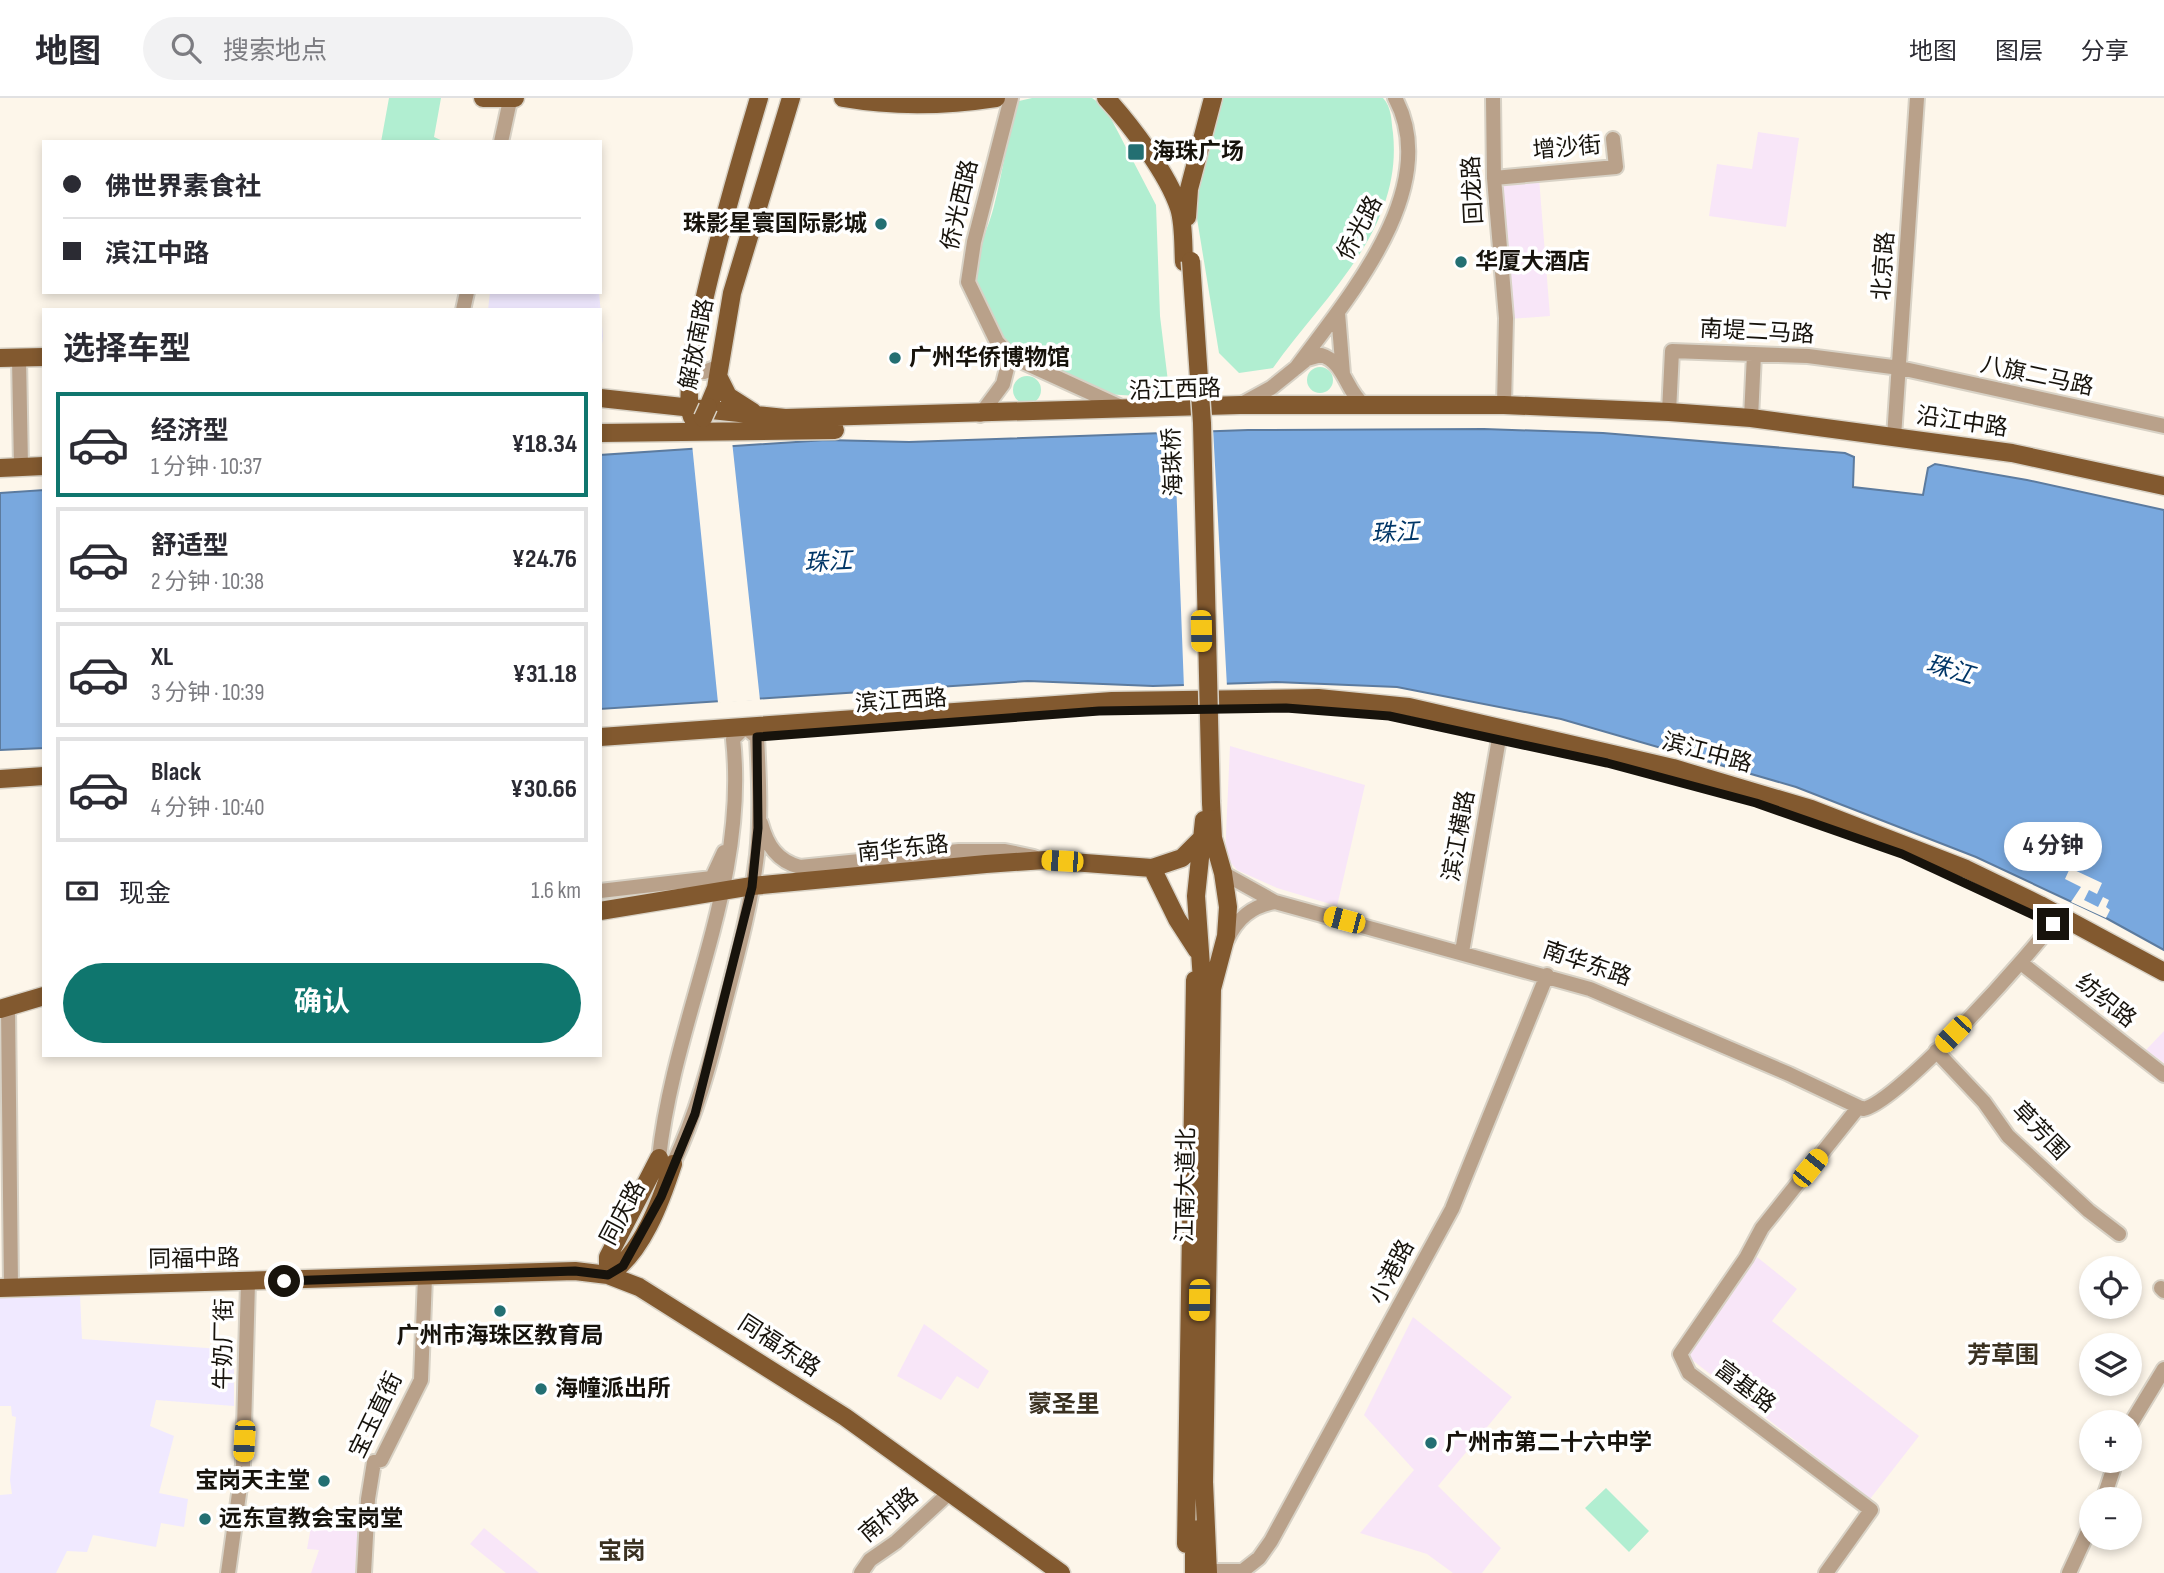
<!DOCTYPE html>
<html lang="zh">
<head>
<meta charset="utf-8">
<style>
	:root { --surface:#fff; --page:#f2f2f3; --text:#2b2b33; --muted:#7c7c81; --line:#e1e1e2; --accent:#0f766e }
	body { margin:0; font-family:"Sofia Sans Condensed","Noto Sans SC",sans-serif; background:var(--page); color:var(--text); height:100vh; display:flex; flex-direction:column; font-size:26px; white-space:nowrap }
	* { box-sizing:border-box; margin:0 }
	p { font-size:23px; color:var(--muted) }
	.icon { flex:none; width:38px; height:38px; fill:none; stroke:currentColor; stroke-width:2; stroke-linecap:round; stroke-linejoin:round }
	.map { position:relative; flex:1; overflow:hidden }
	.panel { position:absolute; left:42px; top:210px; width:560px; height:749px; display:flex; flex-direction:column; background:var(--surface); border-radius:0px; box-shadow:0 4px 10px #0003 }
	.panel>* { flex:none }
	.hud { position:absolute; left:42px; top:42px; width:560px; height:154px; border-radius:0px; box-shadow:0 4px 10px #0003; display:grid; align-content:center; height:154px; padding:0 21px; background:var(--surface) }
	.controls { position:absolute; left:2079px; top:1158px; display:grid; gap:14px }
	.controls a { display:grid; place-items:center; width:63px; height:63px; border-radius:50%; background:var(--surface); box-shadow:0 4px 10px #0003; font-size:35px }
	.end { position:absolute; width:32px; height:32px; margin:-16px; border:9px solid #17130c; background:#fff; box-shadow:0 0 0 4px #fff }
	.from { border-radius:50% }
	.bubble { position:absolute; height:49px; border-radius:24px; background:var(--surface); box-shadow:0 4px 10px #0003; font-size:23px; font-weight:700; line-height:49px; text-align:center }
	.car { position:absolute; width:21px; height:42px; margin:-21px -10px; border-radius:9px; box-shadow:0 0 5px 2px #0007; background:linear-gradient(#f5c518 24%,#345 0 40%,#f5c518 0 76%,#345 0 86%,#f5c518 0) }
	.hud b { display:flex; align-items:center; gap:24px; height:66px; font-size:26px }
	.hud b+b { border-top:2px solid var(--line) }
	.hud i { width:18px; height:18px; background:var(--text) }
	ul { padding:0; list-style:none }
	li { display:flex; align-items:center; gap:21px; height:105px; margin:0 14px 10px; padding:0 7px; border:4px solid var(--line); border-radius:0px }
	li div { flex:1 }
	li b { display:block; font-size:26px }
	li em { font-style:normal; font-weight:700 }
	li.selected { border-color:var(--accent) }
	li>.icon { width:63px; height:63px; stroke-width:1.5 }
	h2 { padding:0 21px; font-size:32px; line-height:84px }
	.pay { display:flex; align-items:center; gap:18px; height:77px; padding:0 21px; font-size:26px }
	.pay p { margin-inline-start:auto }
	.action { display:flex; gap:14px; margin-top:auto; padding:14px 21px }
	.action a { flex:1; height:80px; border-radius:42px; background:var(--accent); color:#fff; font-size:28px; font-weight:700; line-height:80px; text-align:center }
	header { display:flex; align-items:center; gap:42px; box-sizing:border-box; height:98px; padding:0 35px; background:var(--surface); border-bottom:2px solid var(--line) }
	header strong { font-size:33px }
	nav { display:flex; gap:38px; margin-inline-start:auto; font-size:24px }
	.search { width:490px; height:63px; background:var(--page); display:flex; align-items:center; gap:18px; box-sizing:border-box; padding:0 24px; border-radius:38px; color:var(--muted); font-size:26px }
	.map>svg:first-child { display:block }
	.education { fill:#f8e6f8 }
	.medical { fill:#f0e9ff }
	.green { fill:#b1eed1 }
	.water { fill:#79a8de; stroke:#5c7b9f; stroke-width:2 }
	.pier { fill:#fdf6ea }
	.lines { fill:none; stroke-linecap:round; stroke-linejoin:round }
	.minor-casing { stroke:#d8d2c6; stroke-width:18 }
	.major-casing { stroke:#d8d2c6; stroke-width:21 }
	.minor { stroke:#b9a18a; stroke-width:14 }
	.major { stroke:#82592f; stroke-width:18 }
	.major-bridge-casing { stroke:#d8d2c6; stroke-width:21; stroke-linecap:butt }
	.major-bridge { stroke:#82592f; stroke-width:18 }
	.route { stroke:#17130c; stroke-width:9 }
	.poi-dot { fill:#236f72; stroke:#fff; stroke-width:2.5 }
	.labels { text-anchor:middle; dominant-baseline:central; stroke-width:7; stroke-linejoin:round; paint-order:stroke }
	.street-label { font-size:23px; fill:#17130c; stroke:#fff }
	.poi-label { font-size:23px; font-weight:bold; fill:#17130c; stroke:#fff; text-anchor:start }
	.water-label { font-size:24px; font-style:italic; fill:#013667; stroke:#fff }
	.neighbourhood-label { font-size:24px; font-weight:bold; fill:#3a3121; stroke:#fff }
</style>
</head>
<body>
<header>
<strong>地图</strong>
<div class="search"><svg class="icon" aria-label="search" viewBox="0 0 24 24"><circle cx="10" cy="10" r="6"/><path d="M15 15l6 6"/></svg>搜索地点</div>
<nav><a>地图</a><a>图层</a><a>分享</a></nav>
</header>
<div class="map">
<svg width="2164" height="1475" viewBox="0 0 2164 1475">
	<rect width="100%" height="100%" fill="#fdf6ea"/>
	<!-- education -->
	<path class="education" d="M1758,34l41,6 -13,89 -77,-11 8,-52 35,5z
		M1539,80l11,138 -41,3 -12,-139z
		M1230,648l135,39 -28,121 -60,-18 -40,-18 -12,-14z
		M2164,933v32l-18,-13z
		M1757,1159l40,32 -25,32 147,115 -49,63 -188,-147z
		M1413,1219l99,80 -74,89 63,62 -19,25h-29l-26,-19 -67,-21 54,-63 -50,-55z
		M924,1226l65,47 -11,18 -21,-13 -16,24 -44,-24z
		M314,1412l17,2v5l28,4 -4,52h-44l8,-23 -12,-1z
		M484,1430l55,45h-33l-36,-29z"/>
	<!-- medical -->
	<path class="medical" d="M490,194h109l4,44 -3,24v-50h-112z
		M0,1197h80l2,44 152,11v56l-78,-6 -6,26 24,10 -15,57 29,6 -4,28 -23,-4 -5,24 -63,-12 -6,17 -20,-1 -11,22h-56v-78l12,-1 -2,-14 6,-63 -4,-1 -1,-10h-11z"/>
	<!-- green -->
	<path class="green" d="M389,0h52l-7,39 11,5h-64z
		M1032,0h60l13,9 51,98 4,111 10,82 -65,-4 -92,-44c-17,-18 -38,-50 -38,-76 0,-21 14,-47 19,-68 9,-35 13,-70 25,-105z
		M1223,0h160c9,10 8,22 10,35 10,97 -69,163 -120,235l-34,5 -20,-20 -26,-159z
		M1307 282a13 13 0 1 1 26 0a13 13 0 1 1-26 0Z
		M1013 292a14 14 0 1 1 28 0a14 14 0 1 1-28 0Z
		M1606,1390l43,43 -20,21 -44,-44z"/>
	<!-- water -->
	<path class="water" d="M1484,331l119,4 242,20 9,4 -1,30 70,8 5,-27 7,-4 92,16 137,30v440l-58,-32 -130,-61 -180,-70 -235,-68 -164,-32 -121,-5 -123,4 -125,-5 -428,28v-254l226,-15 83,2 339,-12z
		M44,392v258l-44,2v-257z"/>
	<!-- pier -->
	<path class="pier" d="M1213,330l14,259 -43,1 -10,-259z
		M732,343l28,259 -42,3 -26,-259z
		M2070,770l32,15 -5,11 -8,-4 -5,10 14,7 5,-10 6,3 -3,7 4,3 -4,8 -35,-16 10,-15 -16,-8z"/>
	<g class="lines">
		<defs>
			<path id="minor" d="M1011,0l-37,144 -6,40 29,60 13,14 109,50
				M1493,0l1,80 12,140 -2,87
				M501,44l8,-37 5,-7
				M1494,80l122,-11 -3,-28
				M463,212l4,-18
				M1338,215l5,61
				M19,260l2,109
				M692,264l12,10 16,-6
				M1296,270c50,-68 148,-180 99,-270
				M1240,307l31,-17 36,-29 14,-4c24,7 24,35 43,50
				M1669,314l3,-61 136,5 92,12 264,58
				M980,317l23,-31 7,-28
				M1751,320l3,-64
				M1894,339l23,-339
				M761,725c6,22 16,38 39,44l159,-16h46l29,6
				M1223,775l52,29 315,87 199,85 74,35c35,-6 172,-159 196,-194
				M600,793l112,-13 12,-26
				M1227,842c10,-22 25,-34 48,-38
				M1462,854l39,-225
				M2021,865l143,112
				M8,908l3,282
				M1936,953l48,51 24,34 81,75 30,23
				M659,1060c15,-142 90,-272 74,-419l12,-12 12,10c2,39 4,79 0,118 -6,52 -21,105 -34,156 -13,53 -27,104 -50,153
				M2161,1190l3,3
				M2130,1327l34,-56
				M2103,1402l13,-39
				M1208,1473h35
				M228,1475l15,-108 5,-183
				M364,1475l4,-74 6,-37 7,-2 40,-80 4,-103
				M861,1475l9,-13 26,-18 52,-48
				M1240,1475l19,-15 12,-17 181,-332 95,-234
				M1826,1475l45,-63 -182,-137 -9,-19 66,-96 16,-30 95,-119
				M2069,1475l22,-48"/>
			<path id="major" d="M483,0h32
				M843,0c52,9 101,8 153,0
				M1106,0c24,26 62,76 73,110 5,16 4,37 5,54
				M1187,119l2,-28 24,-91
				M0,260l44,-1
				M718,278l10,20 25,16
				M600,300l185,20 455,-13h264l165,7 82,6 261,35 152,33
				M708,309l8,-19 16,-95 59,-195
				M692,319c-17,-41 51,-265 67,-319
				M600,335l235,-3
				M0,370l44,-2
				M600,639l512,-36 206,-3 91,9 264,61 138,41 155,60 74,36 124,67
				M0,681l44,-3
				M1152,770l25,51 20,31
				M600,813l152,-25 234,-22 59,-4 107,8 30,-10 20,-20
				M1203,896l-7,-98 8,-76
				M0,911l44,-13
				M608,1177c34,-21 53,-74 65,-111
				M608,1177v-18l51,-99
				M0,1190l575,-17 33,4 31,12 206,130 216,156
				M1186,1446l9,-564
				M1194,1475v-44
				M1208,1475l-4,-91 8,-493 14,-53 2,-29 -5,-34 -10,-35 -2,-36"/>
		</defs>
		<!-- minor casing -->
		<use href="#minor" class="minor-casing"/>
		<!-- major casing -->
		<use href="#major" class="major-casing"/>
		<!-- minor -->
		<use href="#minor" class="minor"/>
		<!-- major -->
		<use href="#major" class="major"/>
		<defs>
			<path id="major-bridge" d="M1191,163l11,162 9,379
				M703,320l5,-11"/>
		</defs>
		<!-- major-bridge casing -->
		<use href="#major-bridge" class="major-bridge-casing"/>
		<!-- major-bridge -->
		<use href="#major-bridge" class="major-bridge"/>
	</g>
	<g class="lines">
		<!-- route -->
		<path class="route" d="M284,1183l291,-10 33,4 15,-9 38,-69 34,-83 57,-227 6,-59 -1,-91 342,-26 187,-3 103,8 218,47 149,40 146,51 151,70"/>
	</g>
	<!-- markers -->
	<g class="poi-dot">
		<rect x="1127" y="45" width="18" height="18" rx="3.5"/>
		<circle cx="881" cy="126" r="7"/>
		<circle cx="1461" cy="164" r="7"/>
		<circle cx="895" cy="260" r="7"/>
		<circle cx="500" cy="1213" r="7"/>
		<circle cx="541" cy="1291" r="7"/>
		<circle cx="1431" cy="1345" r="7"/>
		<circle cx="324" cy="1383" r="7"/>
		<circle cx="205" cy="1421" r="7"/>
	</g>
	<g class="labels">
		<!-- street labels -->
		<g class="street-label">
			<text transform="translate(1567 50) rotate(-5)">增沙街</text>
			<text transform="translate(1473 92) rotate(-93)">回龙路</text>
			<text transform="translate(960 107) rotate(-77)">侨光西路</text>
			<text transform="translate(1360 130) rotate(-62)">侨光路</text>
			<text transform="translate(1884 168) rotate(-86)">北京路</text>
			<text transform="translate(1757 234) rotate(3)">南堤二马路</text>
			<text transform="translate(697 246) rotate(-79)">解放南路</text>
			<text transform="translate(2037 278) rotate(12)">八旗二马路</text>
			<text transform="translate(1175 292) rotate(-2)">沿江西路</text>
			<text transform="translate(1962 324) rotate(8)">沿江中路</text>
			<text transform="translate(1173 364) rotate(-92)">海珠桥</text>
			<text transform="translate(901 603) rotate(-4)">滨江西路</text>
			<text transform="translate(1707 655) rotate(15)">滨江中路</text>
			<text transform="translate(1459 738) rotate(-80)">滨江横路</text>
			<text transform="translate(903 751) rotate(-6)">南华东路</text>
			<text transform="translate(1587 866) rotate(19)">南华东路</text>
			<text transform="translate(2106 903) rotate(39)">纺织路</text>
			<text transform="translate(2040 1033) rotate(46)">草芳围</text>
			<text transform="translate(1186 1087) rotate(-89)">江南大道北</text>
			<text transform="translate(623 1115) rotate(-62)">同庆路</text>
			<text transform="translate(194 1161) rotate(-1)">同福中路</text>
			<text transform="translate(1392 1174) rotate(-62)">小港路</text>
			<text transform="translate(224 1246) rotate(-89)">牛奶厂街</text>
			<text transform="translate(779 1248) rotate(33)">同福东路</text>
			<text transform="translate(1745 1289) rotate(37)">富基路</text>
			<text transform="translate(376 1317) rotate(-64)">宝玉直街</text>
			<text transform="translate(889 1417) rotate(-41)">南村路</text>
		</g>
		<!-- poi labels -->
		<g class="poi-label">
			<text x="1152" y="54">海珠广场</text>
			<text x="867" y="126" text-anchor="end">珠影星寰国际影城</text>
			<text x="1475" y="164">华厦大酒店</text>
			<text x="909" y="260">广州华侨博物馆</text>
			<text x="500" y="1238" text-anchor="middle">广州市海珠区教育局</text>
			<text x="555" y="1291">海幢派出所</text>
			<text x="1445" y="1345">广州市第二十六中学</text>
			<text x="310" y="1383" text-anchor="end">宝岗天主堂</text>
			<text x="219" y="1421">远东宣教会宝岗堂</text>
		</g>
		<!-- water labels -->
		<g class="water-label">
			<text transform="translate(1395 435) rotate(-3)">珠江</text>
			<text transform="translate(828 464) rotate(-3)">珠江</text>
			<text transform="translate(1950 572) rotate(16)">珠江</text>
		</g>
		<!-- neighbourhood labels -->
		<g class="neighbourhood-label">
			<text x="2003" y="1257">芳草围</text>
			<text x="1064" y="1306">蒙圣里</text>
			<text x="622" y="1453">宝岗</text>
		</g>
	</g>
</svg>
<div class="controls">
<a><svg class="icon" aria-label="locate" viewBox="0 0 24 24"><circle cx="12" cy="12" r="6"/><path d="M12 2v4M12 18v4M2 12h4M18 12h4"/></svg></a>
<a><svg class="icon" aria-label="layers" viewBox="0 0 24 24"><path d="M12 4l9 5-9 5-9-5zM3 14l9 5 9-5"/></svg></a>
<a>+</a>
<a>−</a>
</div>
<i class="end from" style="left:284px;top:1183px"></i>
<i class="end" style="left:2053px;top:826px"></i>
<div class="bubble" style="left:2004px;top:724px;width:98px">4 分钟</div>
<i class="car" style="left:1201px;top:533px;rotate:179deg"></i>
<i class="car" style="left:1062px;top:763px;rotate:273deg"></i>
<i class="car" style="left:1344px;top:822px;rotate:285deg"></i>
<i class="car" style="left:1953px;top:936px;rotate:224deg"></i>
<i class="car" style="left:1810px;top:1070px;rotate:39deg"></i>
<i class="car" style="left:1199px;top:1202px;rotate:181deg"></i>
<i class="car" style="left:244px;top:1343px;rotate:183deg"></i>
<div class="hud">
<b><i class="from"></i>佛世界素食社</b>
<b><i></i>滨江中路</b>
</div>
<section class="panel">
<h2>选择车型</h2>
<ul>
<li class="selected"><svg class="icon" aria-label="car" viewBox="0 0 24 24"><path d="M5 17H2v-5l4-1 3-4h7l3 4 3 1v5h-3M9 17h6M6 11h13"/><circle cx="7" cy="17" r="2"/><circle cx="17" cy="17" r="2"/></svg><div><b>经济型</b><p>1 分钟 · 10:37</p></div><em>¥18.34</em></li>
<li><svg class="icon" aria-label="car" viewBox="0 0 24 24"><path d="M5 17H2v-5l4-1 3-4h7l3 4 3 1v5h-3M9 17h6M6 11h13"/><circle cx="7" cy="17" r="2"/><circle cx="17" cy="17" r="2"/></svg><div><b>舒适型</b><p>2 分钟 · 10:38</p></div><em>¥24.76</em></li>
<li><svg class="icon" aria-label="car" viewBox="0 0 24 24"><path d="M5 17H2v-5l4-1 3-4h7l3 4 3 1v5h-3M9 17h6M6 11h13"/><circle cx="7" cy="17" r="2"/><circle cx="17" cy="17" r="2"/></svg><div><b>XL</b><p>3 分钟 · 10:39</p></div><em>¥31.18</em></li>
<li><svg class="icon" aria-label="car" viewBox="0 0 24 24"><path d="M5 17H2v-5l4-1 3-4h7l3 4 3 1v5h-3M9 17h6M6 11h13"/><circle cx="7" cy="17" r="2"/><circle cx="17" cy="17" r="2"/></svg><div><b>Black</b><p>4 分钟 · 10:40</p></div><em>¥30.66</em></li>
</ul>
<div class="pay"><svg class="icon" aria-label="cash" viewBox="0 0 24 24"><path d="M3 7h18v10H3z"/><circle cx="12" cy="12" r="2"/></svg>现金<p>1.6 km</p></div>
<div class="action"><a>确认</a></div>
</section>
</div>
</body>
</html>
